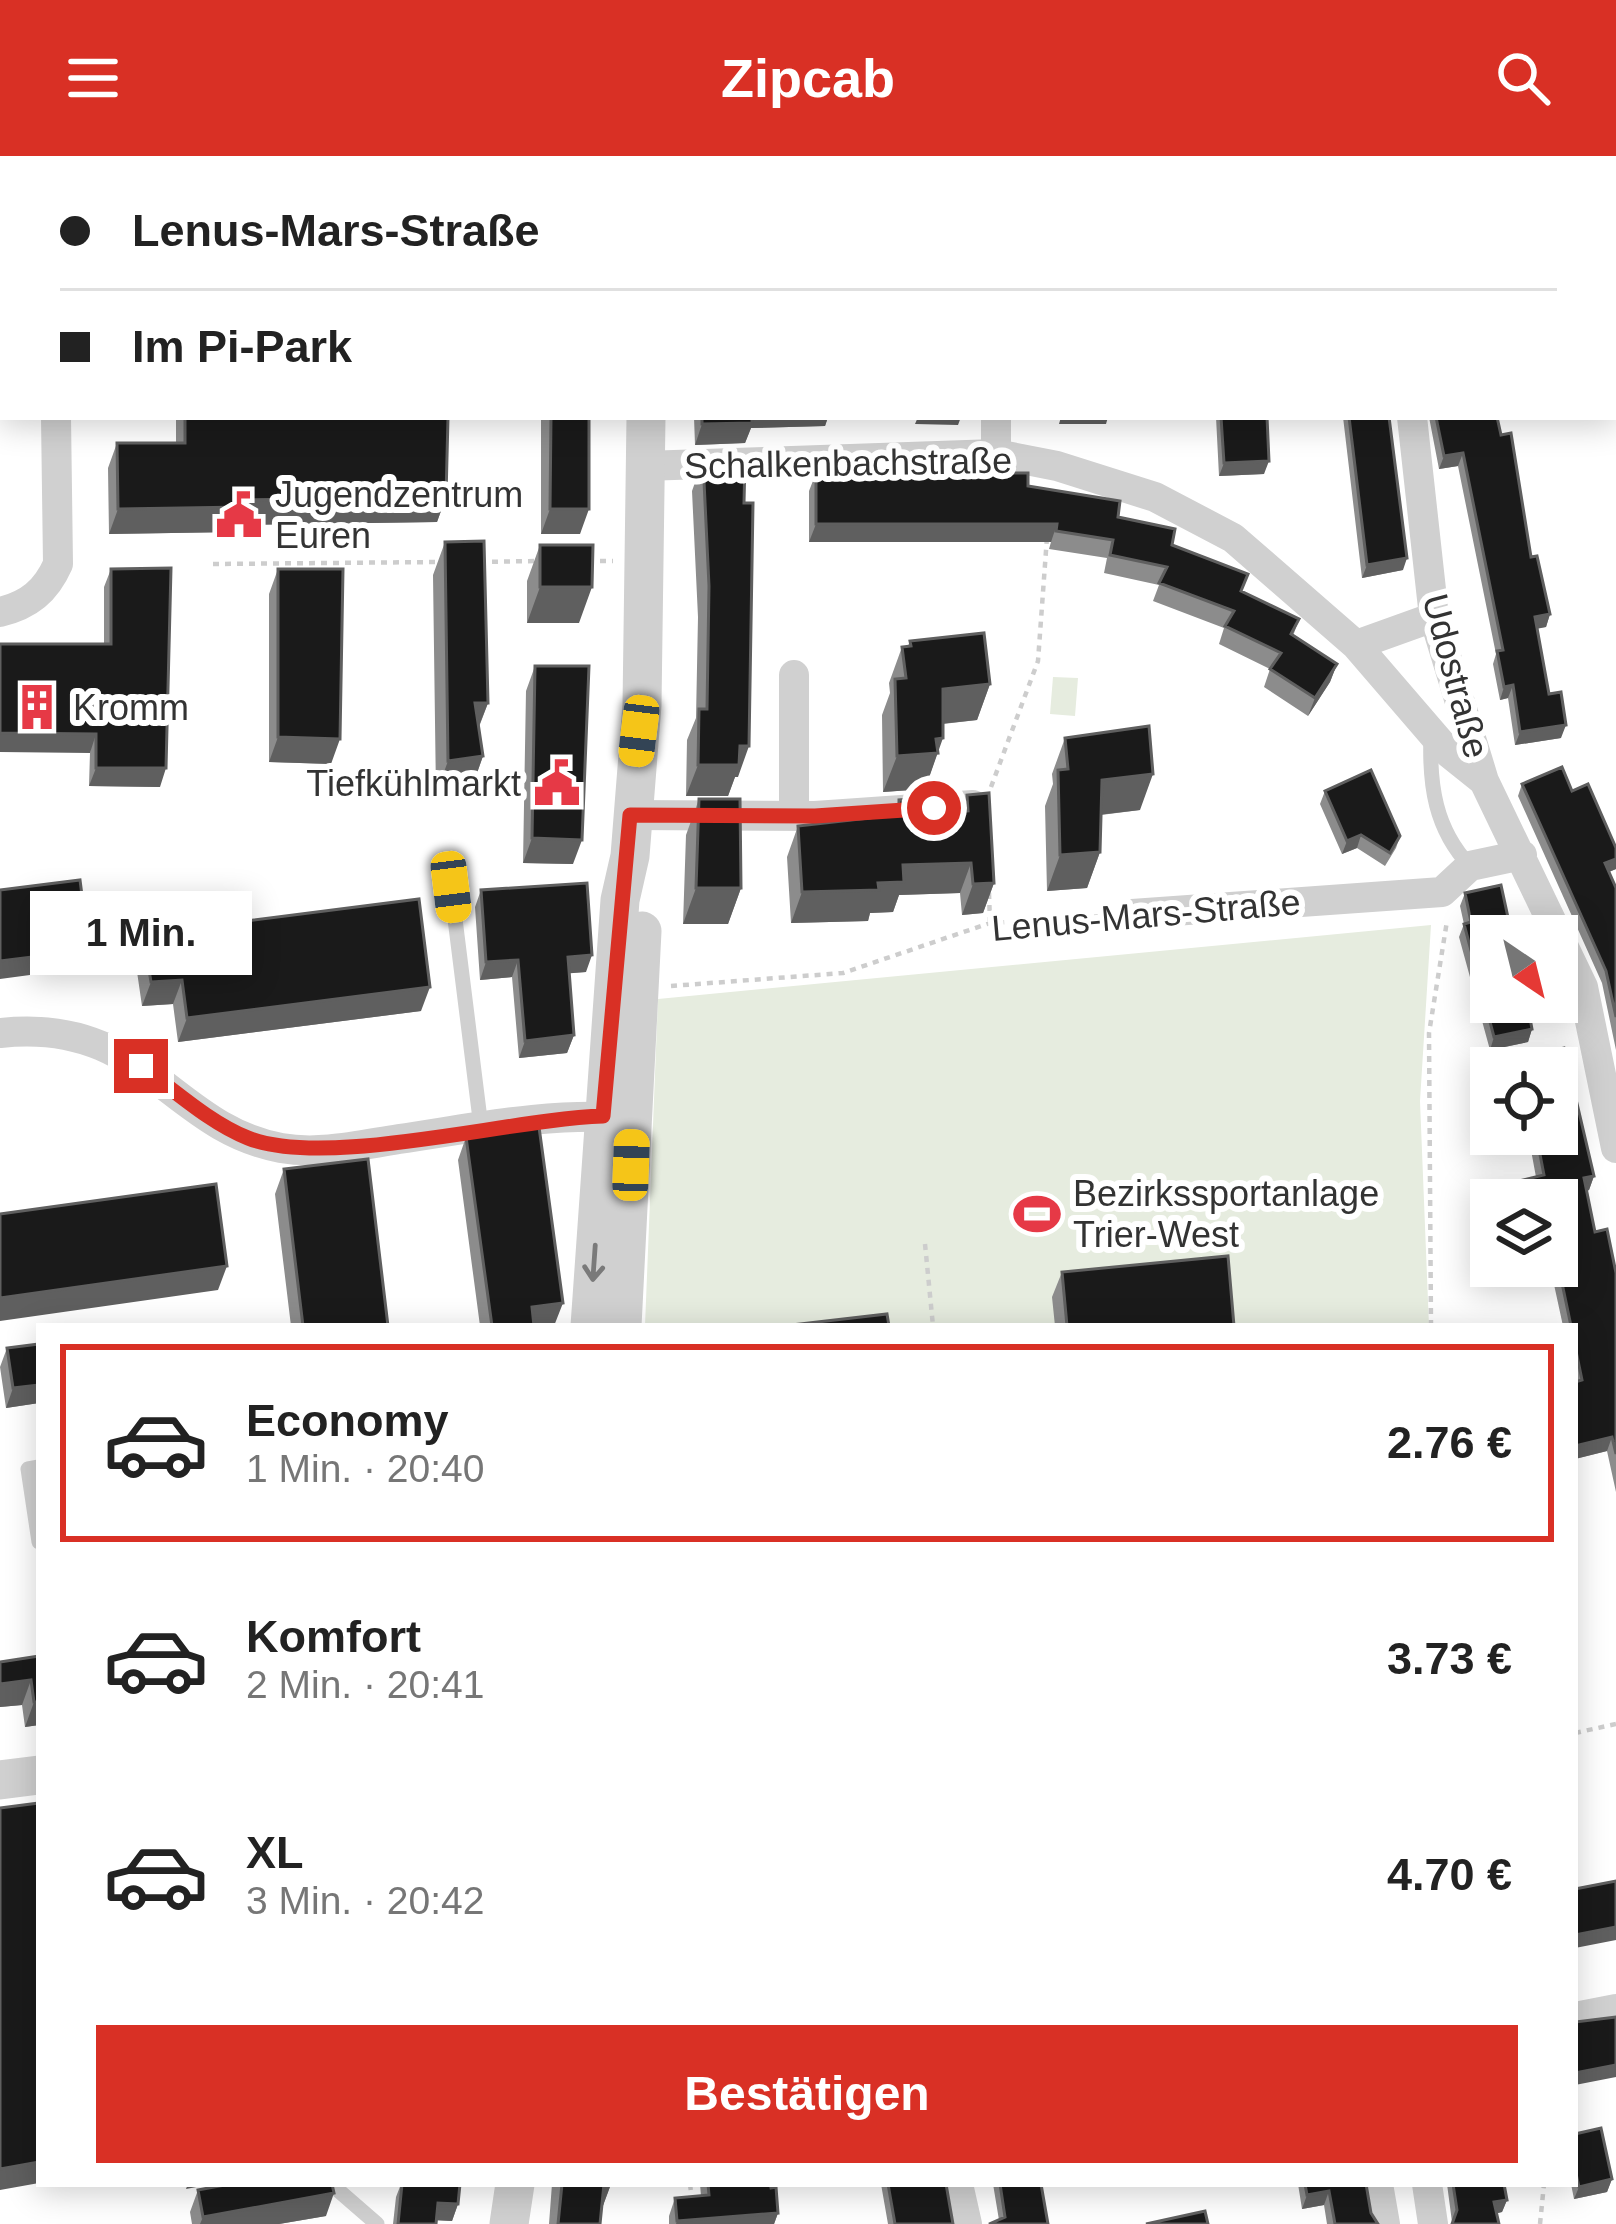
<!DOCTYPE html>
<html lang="de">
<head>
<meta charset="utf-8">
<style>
	:root { --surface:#fff; --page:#f6f6f6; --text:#222; --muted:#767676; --line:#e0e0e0; --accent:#d93025 }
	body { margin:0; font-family:Arial,sans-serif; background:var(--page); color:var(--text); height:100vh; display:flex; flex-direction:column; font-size:45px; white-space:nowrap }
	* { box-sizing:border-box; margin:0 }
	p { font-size:39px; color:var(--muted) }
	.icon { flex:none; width:66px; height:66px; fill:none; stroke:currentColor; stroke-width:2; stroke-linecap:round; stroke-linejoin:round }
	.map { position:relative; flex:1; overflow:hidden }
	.details { position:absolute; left:36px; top:1167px; width:1542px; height:864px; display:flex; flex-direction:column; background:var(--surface); border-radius:0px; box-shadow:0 6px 30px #0003 }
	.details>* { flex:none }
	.top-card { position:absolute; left:0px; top:0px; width:1617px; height:264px; box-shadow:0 6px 30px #0003; display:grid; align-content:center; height:264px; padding:0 60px; background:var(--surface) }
	.needle { width:78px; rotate:145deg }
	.tools { position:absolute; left:1470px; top:759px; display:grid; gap:24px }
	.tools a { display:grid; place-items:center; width:108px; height:108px; border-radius:0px; background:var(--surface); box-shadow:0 6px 30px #0003; font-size:60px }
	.end { position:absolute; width:54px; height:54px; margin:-27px; border:15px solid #d93025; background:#fff; box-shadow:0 0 0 6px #fff }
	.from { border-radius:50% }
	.bubble { position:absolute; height:84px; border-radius:0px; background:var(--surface); box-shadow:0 6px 30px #0003; font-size:39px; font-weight:600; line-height:84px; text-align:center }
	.car { position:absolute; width:36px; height:72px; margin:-36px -18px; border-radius:15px; box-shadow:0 0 9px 3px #0007; background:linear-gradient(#f5c518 24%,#345 0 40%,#f5c518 0 76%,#345 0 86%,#f5c518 0) }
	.top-card b { display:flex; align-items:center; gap:42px; height:114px; font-size:45px }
	.top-card b+b { border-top:3px solid var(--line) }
	.top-card i { width:30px; height:30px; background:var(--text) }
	ul { padding:21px 0 0; list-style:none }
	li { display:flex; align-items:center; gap:36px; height:198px; margin:0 24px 18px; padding:0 36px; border:6px solid transparent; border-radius:0px }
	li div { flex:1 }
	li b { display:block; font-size:45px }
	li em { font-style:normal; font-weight:600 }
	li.on { border-color:var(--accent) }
	li>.icon { width:108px; height:108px; stroke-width:1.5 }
	.action { display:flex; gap:24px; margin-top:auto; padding:24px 60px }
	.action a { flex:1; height:138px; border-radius:0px; background:var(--accent); color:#fff; font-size:48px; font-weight:600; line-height:138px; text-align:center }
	header { display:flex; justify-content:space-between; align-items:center; height:156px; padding:0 60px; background:var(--accent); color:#fff; font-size:54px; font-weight:600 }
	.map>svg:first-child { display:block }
	.green { fill:#e6ecdf }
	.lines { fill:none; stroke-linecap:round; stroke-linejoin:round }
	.path { stroke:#cdcdcd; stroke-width:4.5; stroke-dasharray:6 6; stroke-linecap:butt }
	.service { stroke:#d0d0d0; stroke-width:15 }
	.minor { stroke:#d0d0d0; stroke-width:30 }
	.tertiary { stroke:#d0d0d0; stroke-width:39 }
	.wall { fill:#8c8c8c }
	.shaded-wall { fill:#5f5f5f }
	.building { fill:#1a1a1a; stroke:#5f5f5f; stroke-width:3 }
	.oneway { stroke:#7a7a7a }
	.route { stroke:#d93025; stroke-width:15 }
	.labels { text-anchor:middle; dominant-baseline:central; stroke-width:12; stroke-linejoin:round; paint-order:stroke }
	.street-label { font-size:36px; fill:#333; stroke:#fff }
	.poi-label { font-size:36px; fill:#333; stroke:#fff; text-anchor:start }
</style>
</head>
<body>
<header><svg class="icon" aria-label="menu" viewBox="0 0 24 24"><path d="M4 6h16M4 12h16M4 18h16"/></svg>Zipcab<svg class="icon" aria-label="search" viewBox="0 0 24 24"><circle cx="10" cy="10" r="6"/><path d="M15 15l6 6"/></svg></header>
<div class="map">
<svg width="1616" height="2068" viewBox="0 0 1616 2068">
	<rect width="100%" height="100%" fill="#fff"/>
	<!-- green -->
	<path class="green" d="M1053,521l25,1 -3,38 -25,-2z
		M1431,769l-11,176 9,225h-784l13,-327z"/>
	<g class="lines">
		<!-- path -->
		<path class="path" d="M1108,0v3
			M1061,3l30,-3
			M588,405h25
			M480,406l55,-1
			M213,408l226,-2
			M991,631l47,-126 9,-124
			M989,737l1,30
			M671,830l172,-13 147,-50 116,-7
			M925,1088l8,82
			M1431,1170l-2,-293 18,-112
			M1575,1577l41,-9
			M690,2028l2,16
			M1540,2068l4,-40"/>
		<!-- service -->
		<path class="service" d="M1431,579c-2,50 4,94 39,131
			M451,731l30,240
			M39,1311l-11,2 11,73
			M331,2028l46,40"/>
		<!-- minor -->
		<path class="minor" d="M51,0v3
			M993,0l1,3
			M1380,0l1,3
			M996,261v37
			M1412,261l22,200 50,164 99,206 33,161
			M644,310l352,-12 61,12 98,31 78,41 123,107 78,-28
			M0,456c29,-7 46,-21 58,-48l-2,-147
			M1356,489l93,108 35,28
			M794,519v141
			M630,659l185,1 158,-11
			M1132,758l310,-22 28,-26 52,-11
			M0,877c145,-16 169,94 281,115 39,7 79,-3 118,-9 75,-11 151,-27 227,-21
			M1575,1861l41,-8
			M958,2028l9,40
			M1378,2028l7,40
			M1427,2028l6,40"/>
		<!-- tertiary -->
		<path class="tertiary" d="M636,0v3
			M590,1170l30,-426 10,-44 12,-151 4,-288
			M622,1170l20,-395
			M0,1624l39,-5
			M509,2068l6,-40"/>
	</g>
	<!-- wall -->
	<path class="wall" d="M146,261h302l-2,80 -9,25 -200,3 -3,7 -125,2 -1,-66 9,-25h59v-23h-30z
		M541,261h48l-9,117h-39z
		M694,261h134l-3,9 -74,2 -6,15 -50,2z
		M1216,261h51l-3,57 -45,2z
		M1343,261h46l14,153 -41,8z
		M1429,261h68l34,140 19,57 -4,13 -9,1 12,66 12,44 -46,7 -7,-47 -8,2 -7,-36 3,-10 -38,-188 -19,3z
		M703,304l35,317h-3l-7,19h-42l1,-56 9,-22 2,-101 -6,-126z
		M816,317l212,13 90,31 54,28 69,46 58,28 -6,17 44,28 -7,18 -22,34 -44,-29 6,-18 -51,-25 5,-16 -71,-27 6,-16 -55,-12 3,-15 -58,-9 2,-7h-242v-51z
		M445,386l43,161 -9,24 4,29 -12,34 -35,4 -3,-219z
		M540,389l39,78h-52v-42z
		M111,413l49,218 -71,-1 1,-33 14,-109v-57z
		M278,413l53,195 -62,-2v-168z
		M910,485l80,43 -13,36 -34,4 -5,27 -13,38 -42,3 -1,-77 8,-22 -1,-10 13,-36 6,-1z
		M535,510l38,198 -50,-1 3,-172z
		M1065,582l75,72 -39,5 -1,37 -13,36 -40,3 -2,-85 8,-22 -1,-10z
		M1522,628l50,7 44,68v10l-7,3 7,16v162l-14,-67 -84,-187z
		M1325,635l75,45 -4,12 -11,18 -28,-18 -15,6 -22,-50z
		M967,639l27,88 -11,30 -21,2 -2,-22 -61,2 -6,17 -23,1 -2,8 -77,2 -4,-66 11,-31 68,-8 3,-10 27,-1 3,-7 25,15 37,-3z
		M699,643l42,89 -13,36h-45l3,-89z
		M481,734l105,82 -17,1 5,62 -7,18 -48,5 -7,-81 -32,3 -5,-73z
		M1465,737l67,136 -4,13 -38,8 -31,-113 5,-13 -4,-18z
		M143,778l278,77 -243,31 -5,-38 -31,2 -7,-48z
		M1564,892l30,128 -5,14 -2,1 8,41 12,-3 9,44v219l-9,-41 -32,8v-133h-12l-13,-60h7v-66h-64l5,-14 38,-9 -8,-43h29v-66h-40l4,-10z
		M466,981l88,189h-74l-22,-166z
		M284,1013l104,157h-97l-16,-132z
		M1477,1058l14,52h42l-50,11 -11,-48z
		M1062,1116l172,54h-179l-3,-29z
		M39,1188v59l-33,5 -6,-41 7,-19z
		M39,1500v69l-14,2 -3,-22 -22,2v-45z
		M1575,1978l37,45 -5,13 -33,7 -3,-15h4z
		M401,2028h59l-2,20 -6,17 -16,-1v4h-43l3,-27z
		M552,2028h59l-10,27 -1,13h-51z
		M700,2028h70l8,29 -4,11h-105v-8l6,-18 26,-2z
		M881,2028h65l7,40h-65z
		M993,2028h48l7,40 -49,-4z
		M1298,2028h68l5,29 7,11h-51l-3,-19 -22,4z
		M1447,2028h57l3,16 -5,12 -50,10z
		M198,2034l128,26 -47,8h-87l-2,-12z"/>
	<!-- shaded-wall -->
	<path class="shaded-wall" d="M147,261h30l-1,3h-30z
		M748,261h80l-3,9 -74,2 -6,15 -50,2 7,-21z
		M918,261h43l-3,8 -43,-1z
		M1061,261h47l-2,7h-47z
		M1463,297l-5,13 -19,3 5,-13z
		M1269,305l-5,13 -45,2 5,-13z
		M446,341l-9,25 -200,3 -3,7 -125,2 9,-25 126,-9z
		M550,353h39l-9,25h-39z
		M816,368h241l-6,18h-242z
		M1407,402l-4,12 -41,8 5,-13z
		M540,431h52l-13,36h-52z
		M1550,458l-4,13 -15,3 4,-13z
		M1337,508l-7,18 -22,34 7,-18z
		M990,528l-13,36 -47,5 13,-36z
		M1513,529l-5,13 -8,2 4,-13z
		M475,547h13l-13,33z
		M1566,569l-5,13 -46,7 5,-13z
		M0,577l96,1 -6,19 -90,-1z
		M278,581l62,2 -9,25 -62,-2z
		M943,582l-18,51 -42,3 14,-36 39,-17z
		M740,590h9l-11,31h-3l-7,19h-42l12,-31z
		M483,600l-12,34 -35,4 12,-33z
		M96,612h70l-6,19 -71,-1z
		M1153,618l-13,36 -51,6 13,-36z
		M1361,679l-4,13 -15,6 5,-13z
		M532,682l50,2 -9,24 -50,-1z
		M1100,696l-13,36 -40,3 13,-36z
		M1616,703v10l-15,6 4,-12z
		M971,707l-11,30 -61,2 -6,17 -23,1 -2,8 -77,2 11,-31 76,-9 25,-18z
		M994,727l-11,30 -21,2 11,-31z
		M696,732h45l-13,36h-45z
		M89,794l-7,18 -82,11v-18z
		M592,799l-6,17 -25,2 7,-17z
		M518,804l-6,17 -32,3 6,-18z
		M182,824l-9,24 -31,2 9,-24z
		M430,831l-9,24 -243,31 9,-24z
		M1532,873l-4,13 -38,8 4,-13z
		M574,879l-7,18 -48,5 6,-17z
		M1594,1020l-5,14 -10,3 5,-15z
		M1491,1106v4h42l-50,11 5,-14z
		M227,1110l-9,24 -218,31v-23z
		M563,1147l-9,23h-29l7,-19z
		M39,1229v18l-33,5 7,-20z
		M1612,1281l-5,14 -32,8v-13z
		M31,1524l-9,25 -22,2v-23z
		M34,1546h5v23l-14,2z
		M1616,1771v13l-41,8v-13z
		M1616,1909v12l-41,8v-12z
		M39,2006v21l-39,7v-21z
		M1612,2023l-5,13 -33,7 5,-12z
		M188,2028h24l-26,5z
		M603,2028h8l-13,35z
		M1329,2035l-5,14 -22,4 5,-14z
		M334,2037l-8,23 -47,8h-79l3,-7z
		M1507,2044l-5,12 -12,3 4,-13z
		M438,2047l20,1 -6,17 -21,-1z
		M778,2057l-4,11h-98l1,-3z"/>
	<!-- building -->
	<path class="building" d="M117,0h48v3h-48z
		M548,0h41v3h-40z
		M671,0h63v3h-63z
		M901,0h60l1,3h-61z
		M1173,0h29v3h-29z
		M1312,0h42l1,3h-42z
		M1417,0h47v3h-46z
		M185,261h263l-2,80 -202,3v7l-126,2 -1,-66h68z
		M551,261h38v92h-39z
		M702,261h50v6l-50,1z
		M1221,261h46l2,44 -45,2z
		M1349,261h40l18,141 -40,7z
		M1436,261h61l4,18 10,-2 20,124 6,-1 13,58 -15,3 14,77 12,-2 5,33 -46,7 -7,-47 -9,2 -7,-36 6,-1 -40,-197 -19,3z
		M703,304l42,1 -1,42h9l-4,243h-9l-1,19h-41l1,-56h8l2,-123z
		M816,317h212v13l92,15 -2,16 57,12 -3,16 76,29 -7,17 58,28 -8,15 46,30 -22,34 -45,-29 11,-16 -56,-27 9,-15 -75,-28 8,-16 -57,-12 3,-15 -57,-9 1,-7h-241z
		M484,385l4,162h-13l8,53 -35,5 -3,-219z
		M540,389h53l-1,42h-52z
		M171,412l-5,200h-70v-34l-96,-1v-89h111v-75z
		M278,413h65l-3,170 -62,-2z
		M984,477l6,51 -47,5v49l-7,1 2,14 -41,3 -2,-77 11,-1 -4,-31 9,-1 -1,-5z
		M535,510h54l-7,174 -50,-2z
		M1149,570l4,48 -51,6 -2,72 -40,3 -2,-85 10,-1 -3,-31z
		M1562,611l10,24 16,-7 28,64v11l-11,4 11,25v129l-10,-46 -84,-187z
		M1371,614l29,66 -10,17 -29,-18 -14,6 -22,-50z
		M989,637l5,90 -21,1 -2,-21 -68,2 1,17 -26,1 1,7 -77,2 -4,-66 72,-8 -1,-10 30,-2v-6l24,-2 1,17 44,-4 -1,-16z
		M699,643h41l1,89h-45z
		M80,724l9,70 -89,11v-71z
		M587,727l5,72 -24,2 6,78 -49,6 -7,-81 -32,2 -5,-72z
		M1501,729l11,51h-21v66h36l5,27 -38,8 -30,-113 7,-2 -6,-29z
		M419,743l11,88 -243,31 -5,-38 -31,2 -8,-48z
		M1564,892l30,128 -10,2 11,54 12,-3 9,44v181l-4,-17 -37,9v-64l7,-2 -7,-34v-20h-4l-14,-67v-59h-55l-4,-14 46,-11 -8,-41h21v-66h-34l-2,-10z
		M539,971l24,176 -31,4 2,19h-42l-26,-189z
		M368,1003l20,167h-85l-19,-157z
		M216,1028l11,82 -227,32v-84z
		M1491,1055v51l-3,1 -11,-49z
		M1228,1100l6,70h-167l-5,-54z
		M887,1158l2,12h-106z
		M39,1188v41l-26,3 -6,-40z
		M39,1500v46h-5l-3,-22 -31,4v-22z
		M39,1647v359l-39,7v-361z
		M1616,1725v46l-41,8v-46z
		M1616,1861v48l-41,8v-51z
		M1601,1972l11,51 -33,8 -4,-18v-35z
		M230,2028h102l2,9 -131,24 -5,-27z
		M402,2028h58l-2,20 -20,-1 -2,21h-38z
		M562,2028h42l-4,40h-42z
		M708,2028h62l1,4 5,-1 2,26 -101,8 -2,-23 34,-3z
		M888,2028h58l7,40h-58z
		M1000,2028h41l7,40h-59l16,-7z
		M1305,2028h61l5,29 7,11h-43l-6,-33 -22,4z
		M1453,2028h51l3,16 -13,2 5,22h-47l5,-14z
		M1205,2055l3,13h-62z"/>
	<!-- one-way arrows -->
	<defs><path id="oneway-shaft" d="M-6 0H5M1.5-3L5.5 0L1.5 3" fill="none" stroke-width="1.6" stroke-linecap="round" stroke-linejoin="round" transform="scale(3)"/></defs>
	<use class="oneway" href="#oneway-shaft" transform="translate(594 1107) rotate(94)"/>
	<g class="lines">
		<!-- route -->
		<path class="route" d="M141,910c33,24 69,57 107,72 79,31 261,-19 355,-22l27,-301 185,1 119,-8"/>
	</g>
	<!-- icons -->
	<defs>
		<symbol id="civic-bare" viewBox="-9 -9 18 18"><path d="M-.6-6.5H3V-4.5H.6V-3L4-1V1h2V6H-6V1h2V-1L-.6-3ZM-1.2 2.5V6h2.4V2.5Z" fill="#e63946" stroke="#fff" stroke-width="2.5" paint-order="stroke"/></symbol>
		<symbol id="building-bare" viewBox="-9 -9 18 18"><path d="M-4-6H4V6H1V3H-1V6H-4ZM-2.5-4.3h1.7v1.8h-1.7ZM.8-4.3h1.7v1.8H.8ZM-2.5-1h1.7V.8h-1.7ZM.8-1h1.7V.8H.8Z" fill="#e63946" stroke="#fff" stroke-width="2.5" paint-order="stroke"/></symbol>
		<symbol id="stadium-bare" viewBox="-9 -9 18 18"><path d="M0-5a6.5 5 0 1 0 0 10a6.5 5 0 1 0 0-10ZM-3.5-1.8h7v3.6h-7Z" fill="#e63946" stroke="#fff" stroke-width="2.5" paint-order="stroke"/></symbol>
	</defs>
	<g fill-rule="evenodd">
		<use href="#civic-bare" x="206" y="326" width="66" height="66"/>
		<use href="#building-bare" x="4" y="518" width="66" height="66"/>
		<use href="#civic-bare" x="524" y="594" width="66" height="66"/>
		<use href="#stadium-bare" x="1004" y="1025" width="66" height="66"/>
	</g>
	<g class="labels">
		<!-- street labels -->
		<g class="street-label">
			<text transform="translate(848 307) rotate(-1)">Schalkenbachstraße</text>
			<text transform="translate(1456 520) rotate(75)">Udostraße</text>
			<text transform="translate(1146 759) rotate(-5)">Lenus-Mars-Straße</text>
		</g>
		<!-- poi labels -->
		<g class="poi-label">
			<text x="275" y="338">Jugendzentrum<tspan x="275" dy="41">Euren</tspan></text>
			<text x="73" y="551">Kromm</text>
			<text x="521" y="627" text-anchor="end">Tiefkühlmarkt</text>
			<text x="1073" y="1037">Bezirkssportanlage<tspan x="1073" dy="41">Trier-West</tspan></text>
		</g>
	</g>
</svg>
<div class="tools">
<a><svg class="needle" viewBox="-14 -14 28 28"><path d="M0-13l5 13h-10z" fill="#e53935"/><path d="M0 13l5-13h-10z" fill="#767676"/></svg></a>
<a><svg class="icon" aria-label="locate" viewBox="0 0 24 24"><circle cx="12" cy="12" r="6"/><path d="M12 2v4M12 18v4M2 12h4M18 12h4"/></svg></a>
<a><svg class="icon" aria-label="layers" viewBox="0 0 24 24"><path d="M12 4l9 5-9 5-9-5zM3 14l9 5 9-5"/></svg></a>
</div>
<i class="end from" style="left:934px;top:652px"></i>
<i class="end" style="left:141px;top:910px"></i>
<div class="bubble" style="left:30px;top:735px;width:222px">1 Min.</div>
<i class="car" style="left:639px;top:575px;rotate:187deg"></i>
<i class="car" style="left:451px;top:731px;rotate:173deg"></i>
<i class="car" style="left:631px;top:1009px;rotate:2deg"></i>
<div class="top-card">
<b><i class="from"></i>Lenus-Mars-Straße</b>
<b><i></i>Im Pi-Park</b>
</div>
<section class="details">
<ul>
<li class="on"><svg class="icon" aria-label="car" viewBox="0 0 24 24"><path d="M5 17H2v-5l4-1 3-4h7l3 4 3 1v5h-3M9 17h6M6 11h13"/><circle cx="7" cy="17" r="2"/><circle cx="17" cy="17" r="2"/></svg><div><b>Economy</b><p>1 Min. · 20:40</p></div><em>2.76 €</em></li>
<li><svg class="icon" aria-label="car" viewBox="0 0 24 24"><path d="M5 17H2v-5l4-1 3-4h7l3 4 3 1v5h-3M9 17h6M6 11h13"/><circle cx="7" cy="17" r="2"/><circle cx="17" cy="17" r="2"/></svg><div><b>Komfort</b><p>2 Min. · 20:41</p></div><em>3.73 €</em></li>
<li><svg class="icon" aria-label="car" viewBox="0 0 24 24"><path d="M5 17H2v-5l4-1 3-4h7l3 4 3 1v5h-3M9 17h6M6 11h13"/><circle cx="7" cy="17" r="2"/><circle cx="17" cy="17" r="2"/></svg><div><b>XL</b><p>3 Min. · 20:42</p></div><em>4.70 €</em></li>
</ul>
<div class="action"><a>Bestätigen</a></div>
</section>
</div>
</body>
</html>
